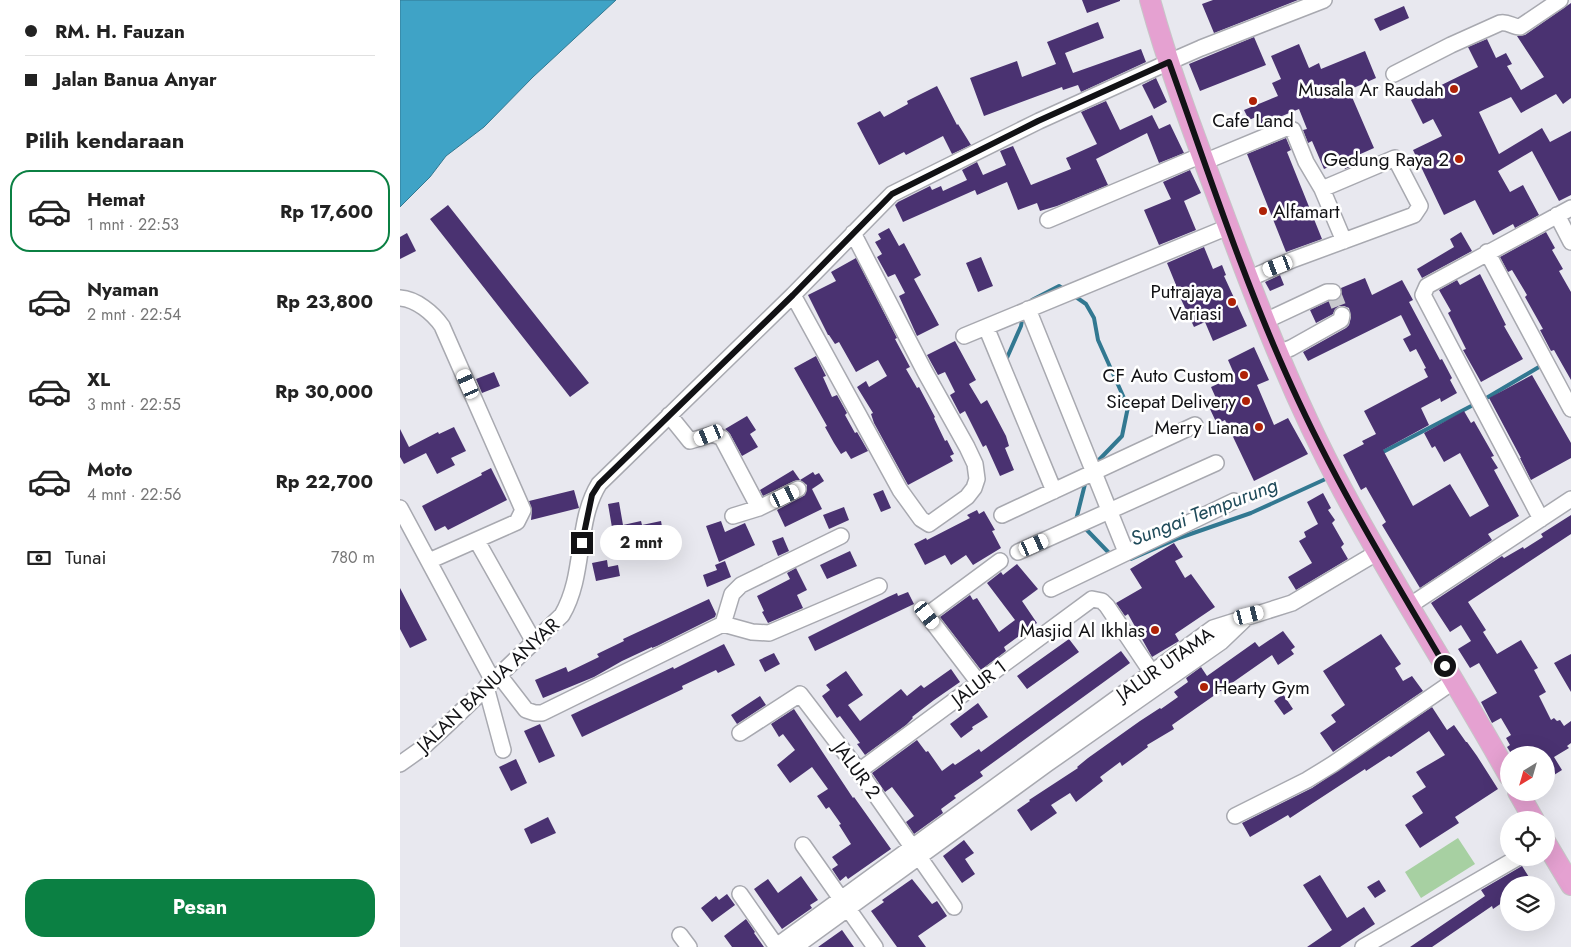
<!DOCTYPE html>
<html lang="id">
<head>
<meta charset="utf-8">
<style>
	:root { --surface:#fff; --page:#f6f6f6; --text:#222; --muted:#767676; --line:#e0e0e0; --accent:#0b8043 }
	body { margin:0; font-family:Jost,sans-serif; background:var(--page); color:var(--text); height:100vh; display:flex; flex-direction:column; font-size:19px; white-space:nowrap }
	* { box-sizing:border-box; margin:0 }
	p { font-size:16px; color:var(--muted) }
	.icon { flex:none; width:28px; height:28px; fill:none; stroke:currentColor; stroke-width:2; stroke-linecap:round; stroke-linejoin:round }
	.map { position:relative; flex:1; overflow:hidden }
	.drawer { display:flex; flex-direction:column; background:var(--surface); width:400px }
	.drawer>* { flex:none }
	.guide { display:grid; align-content:center; height:110px; padding:0 25px; background:var(--surface) }
	.needle { width:32px; rotate:217deg }
	.fabs { position:absolute; left:1100px; top:746px; display:grid; gap:10px }
	.fabs a { display:grid; place-items:center; width:55px; height:55px; border-radius:50%; background:var(--surface); box-shadow:0 5px 20px #0002; font-size:25px }
	.end { position:absolute; width:22px; height:22px; margin:-11px; border:6px solid #121215; background:#fff; box-shadow:0 0 0 2px #fff }
	.from { border-radius:50% }
	.bubble { position:absolute; height:35px; border-radius:18px; background:var(--surface); box-shadow:0 5px 20px #0002; font-size:16px; font-weight:700; line-height:35px; text-align:center }
	.car { position:absolute; width:15px; height:30px; margin:-15px -8px; border-radius:6px; box-shadow:0 0 4px 1px #0007; background:linear-gradient(#fff 24%,#345 0 40%,#fff 0 76%,#345 0 86%,#fff 0) }
	.guide b { display:flex; align-items:center; gap:18px; height:48px; font-size:19px }
	.guide b+b { border-top:1px solid var(--line) }
	.guide i { width:12px; height:12px; background:var(--text) }
	ul { padding:0; list-style:none }
	li { display:flex; align-items:center; gap:15px; height:82px; margin:0 10px 8px; padding:0 15px; border:2px solid transparent; border-radius:20px }
	li div { flex:1 }
	li b { display:block; font-size:19px }
	li em { font-style:normal; font-weight:700 }
	li.selected { border-color:var(--accent) }
	li>.icon { width:45px; height:45px; stroke-width:1.5 }
	h2 { padding:0 25px; font-size:22px; line-height:60px }
	.pay { display:flex; align-items:center; gap:12px; height:55px; padding:0 25px; font-size:19px }
	.pay p { margin-inline-start:auto }
	.cta { display:flex; gap:10px; margin-top:auto; padding:10px 25px }
	.cta a { flex:1; height:58px; border-radius:20px; background:var(--accent); color:#fff; font-size:20px; font-weight:700; line-height:58px; text-align:center }
	main { display:flex; flex:1; min-height:0 }
	.map>svg:first-child { display:block }
	.green { fill:#a7d0a2 }
	.water { fill:#3fa3c6; stroke:#327891 }
	.lines { fill:none; stroke-linecap:round; stroke-linejoin:round }
	.stream { stroke:#327891; stroke-width:4 }
	.building { fill:#4a3271 }
	.minor-tunnel { stroke:#c8c8ce; stroke-width:15; stroke-dasharray:15 8; stroke-linecap:butt }
	.minor-casing { stroke:#a8a9b0; stroke-width:18 }
	.major-casing { stroke:#c6c6c7; stroke-width:22 }
	.minor { stroke:#fff; stroke-width:15 }
	.major { stroke:#e5a1d1; stroke-width:20 }
	.route { stroke:#121215; stroke-width:6 }
	.poi-dot { fill:#af2207; stroke:#fff; stroke-width:2 }
	.labels { text-anchor:middle; dominant-baseline:central; stroke-width:5; stroke-linejoin:round; paint-order:stroke }
	.poi-label { font-size:19px; fill:#121215; stroke:#fff; text-anchor:end }
	.street-label { font-size:19px; fill:#121215; stroke:#fff }
	.water-label { font-size:20px; font-style:italic; fill:#204b5a; stroke:#fff }
</style>
</head>
<body>
<main>
<section class="drawer">
<div class="guide">
<b><i class="from"></i>RM. H. Fauzan</b>
<b><i></i>Jalan Banua Anyar</b>
</div>
<h2>Pilih kendaraan</h2>
<ul>
<li class="selected"><svg class="icon" aria-label="car" viewBox="0 0 24 24"><path d="M5 17H2v-5l4-1 3-4h7l3 4 3 1v5h-3M9 17h6M6 11h13"/><circle cx="7" cy="17" r="2"/><circle cx="17" cy="17" r="2"/></svg><div><b>Hemat</b><p>1 mnt · 22:53</p></div><em>Rp 17,600</em></li>
<li><svg class="icon" aria-label="car" viewBox="0 0 24 24"><path d="M5 17H2v-5l4-1 3-4h7l3 4 3 1v5h-3M9 17h6M6 11h13"/><circle cx="7" cy="17" r="2"/><circle cx="17" cy="17" r="2"/></svg><div><b>Nyaman</b><p>2 mnt · 22:54</p></div><em>Rp 23,800</em></li>
<li><svg class="icon" aria-label="car" viewBox="0 0 24 24"><path d="M5 17H2v-5l4-1 3-4h7l3 4 3 1v5h-3M9 17h6M6 11h13"/><circle cx="7" cy="17" r="2"/><circle cx="17" cy="17" r="2"/></svg><div><b>XL</b><p>3 mnt · 22:55</p></div><em>Rp 30,000</em></li>
<li><svg class="icon" aria-label="car" viewBox="0 0 24 24"><path d="M5 17H2v-5l4-1 3-4h7l3 4 3 1v5h-3M9 17h6M6 11h13"/><circle cx="7" cy="17" r="2"/><circle cx="17" cy="17" r="2"/></svg><div><b>Moto</b><p>4 mnt · 22:56</p></div><em>Rp 22,700</em></li>
</ul>
<div class="pay"><svg class="icon" aria-label="cash" viewBox="0 0 24 24"><path d="M3 7h18v10H3z"/><circle cx="12" cy="12" r="2"/></svg>Tunai<p>780 m</p></div>
<div class="cta"><a>Pesan</a></div>
</section>
<div class="map">
<svg width="1171" height="947" viewBox="0 0 1171 947">
	<rect width="100%" height="100%" fill="#e8e8ef"/>
	<!-- green -->
	<path class="green" d="M1058,838l17,26 -54,34 -16,-26z"/>
	<!-- water -->
	<path class="water" d="M0,0h216l-83,77 -49,50 -38,29 -16,21 -30,30z"/>
	<g class="lines">
		<!-- stream -->
		<path class="stream" d="M673,295l13,9 8,14 4,22 30,67 -6,29 -27,28
			M632,300l27,-14 6,4
			M606,360l15,-34 2,-11
			M1083,400l61,-36
			M981,453l96,-50
			M678,522l-2,-2 10,-40
			M683,526l28,29
			M731,559l48,-21 72,-25 79,-36"/>
	</g>
	<!-- building -->
	<path class="building" d="M682,0h38v1l-33,12z
		M813,0h85l-84,33 -12,-29z
		M1171,3v95l-8,6 -7,-10 -35,19 -10,-16 -32,15 20,42 43,-26 8,14 21,-11v64l-12,6 -27,-50 -34,20 12,21 13,-7 16,30 -24,13 -2,-4 -20,11 -18,-35 -31,15 -31,-65 29,-14 -9,-17 -10,5 -12,-24 67,-33 -10,-20 19,-8 9,19 10,-5 6,11 -5,2 14,24 23,-13 -27,-41 8,-1z
		M1004,6l5,12 -29,13 -6,-12z
		M698,22l6,16 -39,15 8,20 68,-24 5,13 -65,30 -3,-7 -15,5 -1,-3 -78,29 -14,-38 47,-17 5,16 34,-13 -9,-22z
		M854,37l12,28 -66,26 -11,-27z
		M899,44l10,24 10,-5 2,6 44,-18 11,27 -27,12 25,58 -18,8 3,7 -14,6 -3,-8 -18,8 -12,-28 -4,2 -5,-13 4,-1 -8,-20 -39,16 -4,-8 -7,3 -5,-10 34,-14 -6,-13 9,-4 -10,-23z
		M756,78l11,24 -13,7 -12,-24z
		M537,86l20,39 1,-1 13,21 -19,9 -9,-18 -37,19 -2,-3 -25,13 -22,-42 23,-12 4,6 24,-13 -1,-3z
		M706,101l14,29 32,-15 7,14 11,-5 14,29 -25,10 -12,-30 -51,26 12,26 -51,21 -17,5 -3,-8 -19,7 -11,-28 -30,13 -2,-5 -72,32 -8,-17 3,-3 32,-16 2,4 9,-4 2,5 24,-11 -5,-10 15,-8 6,13 23,-10 -6,-14 13,-5 18,39 40,-16 -5,-11 31,-14 -16,-32z
		M886,138l5,12 -4,2 35,87 -36,13 -39,-98z
		M790,170l11,23 -17,8 12,29 -37,15 -15,-35 27,-11 -8,-17z
		M48,205l141,178 -19,14 -140,-178z
		M489,228l10,18 5,-3 17,32 -7,4 25,46 -22,11 -18,-40 6,-3 -10,-19 -7,3 -11,-20 5,-3 -7,-12 6,-3 -3,-5z
		M1061,232l11,19 -50,27 -5,-9 37,-22 -4,-8z
		M1146,232l9,16 -3,2 11,19 -4,2 12,21v88l-17,-30 -3,1 -11,-21 3,-1 -18,-32 2,-2 -15,-25 -4,2 -8,-15z
		M7,233l9,18 -16,8v-22z
		M804,247l9,22 9,-4 4,10 -2,1 23,50 -34,15 -8,-19 -11,5 -15,-32h-1l-4,-9 2,-1 -9,-22z
		M581,257l12,29 -15,6 -12,-29z
		M456,258l41,80 -2,1 15,28 -4,2 11,19 2,-1 16,30 -1,1 11,23 2,-1 7,14 -4,2 3,5 -45,24 -34,-62 -3,-9 2,-1 -16,-26 9,-6 3,6 18,-11 -9,-16 -22,12 -17,-30 -4,2 -6,-9h-1l-20,-40 28,-14 -5,-9z
		M1080,274l26,51 -2,1 19,33 -42,23 -18,-32 3,-1 -18,-36 3,-2 -12,-21 18,-10 3,5z
		M880,275l4,10 -14,6 -5,-9z
		M965,278l7,17 30,-15 11,20 -4,2 31,58 2,-1 10,19 -2,2 7,13 -16,9 -1,-4 -19,10 8,17 -46,25 30,56 37,-22 20,33 19,-11 -29,-53 -16,9 -9,-16 -3,2 -8,-15 40,-22 7,12 3,-2 20,35 -3,1 7,11 -4,2 25,46 -31,18 4,6 -72,48 -38,-63 4,-3 -20,-35 -5,3 -18,-35 21,-11 -2,-3 14,-7 -12,-23 64,-34 -4,-8 2,-1 -10,-19 -6,3 -7,-13 8,-4 -10,-20 -93,46 -5,-9 43,-24 3,-3 2,-8 -2,-9 -5,-2h-5l-4,3 -2,5 -17,9 -6,-13 19,-9 9,-1 3,-4v-8z
		M555,341l21,39 -7,4 12,20 6,-4 19,36 3,10 -4,2 9,22 -14,6 -14,-31 -3,2 -18,-36 -5,3 -10,-19 5,-3 -10,-20 -7,3 -11,-20z
		M854,347l15,33 -12,5 17,40 14,-7 20,36 -54,27 -29,-61 -8,4 -7,-15 9,-4 -8,-18 24,-11 -7,-16z
		M416,356l10,20 -3,1 9,20 5,-2 10,18 -2,2 10,18 2,-1 11,19 -17,8 -5,-8 -5,3 -7,-11 -9,-16 2,-1 -33,-58z
		M94,372l6,14 -18,7 -6,-14z
		M1132,375l39,68v15l-40,22 -11,-22h1l-32,-60z
		M347,416l9,14 -6,4 8,13 -16,9 -12,-22 -5,-5z
		M54,427l12,24 -15,7 4,7 -18,9 -11,-21 -22,11 -4,-7v-28l9,18 29,-15 1,2z
		M91,468l16,32 -59,30 -3,-4 -10,5 -13,-25 60,-31 -1,-2z
		M393,470l7,10 -6,1 -31,15 -3,-6z
		M413,472l2,3 4,-2 5,8 -12,8 10,20 -37,18 -8,-17 28,-15 2,-10 -7,-5z
		M174,490l5,18 -48,12 1,-10 -3,-9z
		M483,490l8,18 -10,4 -8,-18z
		M923,493l8,15 -3,2 7,10 -3,3 12,21 -3,3 7,12 -52,31 -8,-13 24,-14 -13,-22 7,-4 -2,-5 14,-8 -11,-22z
		M219,502l4,23 18,-4 1,4 19,-4 3,17 -28,6 -1,-3 -20,4 -7,-41z
		M444,507l5,13 -20,9 -6,-14z
		M577,510l2,4 5,-3 11,19 -3,1 9,17 -28,17 -7,-10 -15,10 -6,-10 -20,10 -11,-21 12,-6 1,2 43,-22 -3,-3z
		M1171,515v19l-103,68 18,28 -3,2 14,22 24,-14 17,28 -4,2 12,22 -7,4 12,24 3,-2 3,3 3,-1 4,6 7,-5v22l-4,3 2,2 -15,9 8,13 -16,10v-25h-34l-5,-8 3,-2 -4,-7 5,-3 -10,-17 -9,5 -11,-21 16,-9 -18,-30 -9,5 -12,-19 13,-8 -10,-16 -11,7 -19,-29 71,-47 2,2 19,-11 1,2 19,-12 -2,-3z
		M321,521l4,11 20,-9 10,22 -36,17 -13,-36z
		M383,537l6,14 -11,5 -6,-15z
		M774,543l9,14 -8,4 10,17 6,-4 24,33 -40,27 4,7 -27,16 -24,-43 -3,2 -9,-13 26,-15 -12,-19z
		M450,551l7,15 -30,13 -7,-14z
		M207,560l1,7 10,-2 2,11 -24,5 -4,-18z
		M325,561l6,16 -24,10 -4,-12 14,-5 -2,-5z
		M617,564l21,25 -16,12 15,22 -33,24 2,4 -25,19 -41,-53 30,-22 3,5 4,-2 22,34 16,-12 -28,-37 14,-11 2,3z
		M396,568l11,22 -10,5 6,13 -35,15 -6,-11 2,-1 -7,-15 33,-17 -3,-6z
		M0,588l27,52 -17,8 -10,-19z
		M508,592l6,12 -99,47 -7,-14 80,-40 9,-4 1,3z
		M309,599l7,15 -1,3 -58,29 -5,2v-1l-30,14 -28,16 -51,21 -8,-18 31,-13 2,5 31,-15 -2,-3 27,-13 -1,-2z
		M883,631l12,16 -4,3 3,4 -16,11 -6,-10 -100,70 2,4 -27,16 1,2 -26,19 -2,-4 -20,15 3,4 -27,21 -6,-9 -19,12 6,8 -26,18 -14,-21 13,-9 -1,-1 49,-32 -1,-1 11,-9 52,-37 20,-13 1,1 17,-12 -4,-5 14,-10 -2,-4 15,-11 6,9 48,-34 4,5z
		M981,634l20,30 -6,4 8,13 9,-5 11,15 -90,61 -13,-19 16,-11 -5,-7 14,-10 -22,-34z
		M669,639l10,13 -52,37 -10,-13z
		M324,644l11,21 -17,8 -2,-3 -34,16 1,3 -101,48 -11,-22 102,-48 1,2z
		M721,651l9,12 -150,109 3,4 -29,20 2,2 -15,11 2,4 -29,21 -8,-12 8,-6 -22,-29 -7,5 -13,-19 45,-33 9,12 2,-1 14,20 11,-8 2,2 24,-16 2,3z
		M374,653l6,11 -15,8 -6,-12z
		M1171,654v38l-17,-29z
		M551,669l9,13 -26,18 -22,17 1,1 -7,7 -41,30 -8,-11 3,-1 -20,-27 -3,2 -15,-22 8,-6 -4,-5 20,-14 17,24 -15,10 12,16 41,-32 6,7 14,-11 3,3z
		M883,694l10,15 -9,6 -10,-14z
		M360,696l6,9 -29,19 -6,-9z
		M578,703l10,14 -16,10 1,2 -12,9 -11,-14z
		M1032,707l15,23 7,-5 12,17h1l10,14 21,33 -43,28 4,6 -39,25 -15,-23 18,-12 -11,-17 14,-9 -10,-15 29,-17 -16,-24 -38,26 -2,-1 -23,15 -1,-2 -75,49 -2,-3 -38,22 -8,-14 70,-35z
		M394,709l59,89 1,-1 37,52 -43,30 -2,-3 -6,5 -8,-12 6,-4 -6,-8 19,-13 -12,-19 2,-1 -12,-17 -3,2 -9,-13 11,-7 -16,-22 -22,16 -13,-18 18,-15 -12,-16 -4,3 -8,-13z
		M140,724l15,32 -16,7 -15,-32z
		M116,759l11,24 -16,8 -12,-24z
		M148,817l8,16 -25,11 -7,-15z
		M564,840l10,13 -9,6 10,15 -13,9 -19,-27z
		M1122,866l12,19h-25v13l-16,11 -1,-3 -60,41h-22l75,-51 -4,-6z
		M920,875l27,43 17,-11 11,17 -35,23h-33l25,-17 -29,-45z
		M401,876l17,24 -8,5 2,3 -30,21 -28,-40 14,-10 10,14z
		M512,879l20,25 5,-3 10,15 -29,20 8,11h-29l-26,-36 13,-9 -2,-2z
		M979,880l7,11 -11,7 -8,-11z
		M327,894l8,11 -23,17 -11,-14 15,-12 3,4z
		M346,919l9,13 -1,1 10,14h-32l-8,-11z
		M442,930l12,17h-36z"/>
	<g class="lines">
		<!-- minor-tunnel -->
		<path class="minor-tunnel" d="M933,292l9,23"/>
		<defs>
			<path id="minor" d="M994,74l57,-29 49,-22c8,-2 12,4 20,4l40,-27
				M804,162l82,-34 7,2 13,32 16,27 73,-31 25,48 -6,9 -122,45 -44,19
				M922,189l22,52
				M1157,215l14,27
				M648,220l154,-65
				M1087,252l84,157
				M393,295l107,195 21,29 8,5 38,-27 7,-9 3,-9 -2,-15 -8,-17 -42,-75 -72,-139
				M0,298c16,1 33,15 42,28l81,184 -6,12 -88,39
				M628,309l98,243
				M865,321l62,-29h6
				M586,327l68,164
				M564,336l264,-109
				M878,353l13,-5 50,-28 1,-5
				M269,415l21,26 23,-7 9,4 37,70
				M0,508l93,173
				M602,515l193,-90
				M333,516l26,-8 39,-19
				M1141,519l-118,-224 4,-9 144,-78
				M77,541l57,101
				M618,552l198,-89
				M651,589l183,-88
				M1009,606l162,-107
				M323,624l9,-30 9,-9 100,-49
				M99,675l27,35 9,3h7l181,-89 29,8 17,1 110,-47
				M579,683l-52,-68 73,-54
				M86,687l17,63
				M340,733l60,-39 59,77 95,136
				M0,764l21,-15 24,-22 117,-112c24,-41 13,-92 37,-131l194,-189 99,-101 147,-73 130,-59 32,-14 123,-48
				M459,771l233,-172 10,2 5,5 51,76
				M835,816l72,-36 26,-16 121,-83
				M403,845l72,102
				M340,894l37,53
				M280,935l9,12
				M375,947l438,-319 79,-25 86,-51
				M395,947l252,-183 174,-122 23,-22
				M963,947l154,-89"/>
			<path id="major" d="M750,0c19,69 45,137 70,204 36,97 73,194 122,285 52,97 113,190 167,287
				M1118,792l16,28
				M1146,843l25,42"/>
		</defs>
		<!-- minor casing -->
		<use href="#minor" class="minor-casing"/>
		<!-- major casing -->
		<use href="#major" class="major-casing"/>
		<!-- minor -->
		<use href="#minor" class="minor"/>
		<!-- major -->
		<use href="#major" class="major"/>
	</g>
	<g class="lines">
		<!-- route -->
		<path class="route" d="M182,543l10,-48 7,-11 194,-189 99,-101 146,-73 131,-59c39,109 75,220 123,325 44,97 99,187 153,279"/>
	</g>
	<!-- markers -->
	<g class="poi-dot">
		<circle cx="1054" cy="89" r="5"/>
		<circle cx="853" cy="101" r="5"/>
		<circle cx="1059" cy="159" r="5"/>
		<circle cx="863" cy="211" r="5"/>
		<circle cx="832" cy="302" r="5"/>
		<circle cx="844" cy="375" r="5"/>
		<circle cx="846" cy="401" r="5"/>
		<circle cx="859" cy="427" r="5"/>
		<circle cx="755" cy="630" r="5"/>
		<circle cx="804" cy="687" r="5"/>
	</g>
	<g class="labels">
		<!-- poi labels -->
		<g class="poi-label">
			<text x="1044" y="89">Musala Ar Raudah</text>
			<text x="853" y="120" text-anchor="middle">Cafe Land</text>
			<text x="1049" y="159">Gedung Raya 2</text>
			<text x="873" y="211" text-anchor="start">Alfamart</text>
			<text x="822" y="291">Putrajaya<tspan x="822" dy="22">Variasi</tspan></text>
			<text x="834" y="375">CF Auto Custom</text>
			<text x="836" y="401">Sicepat Delivery</text>
			<text x="849" y="427">Merry Liana</text>
			<text x="745" y="630">Masjid Al Ikhlas</text>
			<text x="814" y="687" text-anchor="start">Hearty Gym</text>
		</g>
		<!-- street labels -->
		<g class="street-label">
			<text transform="translate(765 664) rotate(-35)">JALUR UTAMA</text>
			<text transform="translate(579 683) rotate(-37)">JALUR 1</text>
			<text transform="translate(88 685) rotate(-43)">JALAN BANUA ANYAR</text>
			<text transform="translate(457 770) rotate(54)">JALUR 2</text>
		</g>
		<!-- water labels -->
		<g class="water-label">
			<text transform="translate(804 512) rotate(-21)">Sungai Tempurung</text>
		</g>
	</g>
</svg>
<div class="fabs">
<a><svg class="needle" viewBox="-14 -14 28 28"><path d="M0-13l5 13h-10z" fill="#e53935"/><path d="M0 13l5-13h-10z" fill="#767676"/></svg></a>
<a><svg class="icon" aria-label="locate" viewBox="0 0 24 24"><circle cx="12" cy="12" r="6"/><path d="M12 2v4M12 18v4M2 12h4M18 12h4"/></svg></a>
<a><svg class="icon" aria-label="layers" viewBox="0 0 24 24"><path d="M12 4l9 5-9 5-9-5zM3 14l9 5 9-5"/></svg></a>
</div>
<i class="end from" style="left:1045px;top:666px"></i>
<i class="end" style="left:182px;top:543px"></i>
<div class="bubble" style="left:200px;top:525px;width:82px">2 mnt</div>
<i class="car" style="left:878px;top:266px;rotate:249deg"></i>
<i class="car" style="left:68px;top:384px;rotate:336deg"></i>
<i class="car" style="left:309px;top:435px;rotate:248deg"></i>
<i class="car" style="left:385px;top:496px;rotate:64deg"></i>
<i class="car" style="left:634px;top:545px;rotate:66deg"></i>
<i class="car" style="left:527px;top:615px;rotate:143deg"></i>
<i class="car" style="left:849px;top:615px;rotate:76deg"></i>
</div>
</main>
</body>
</html>
